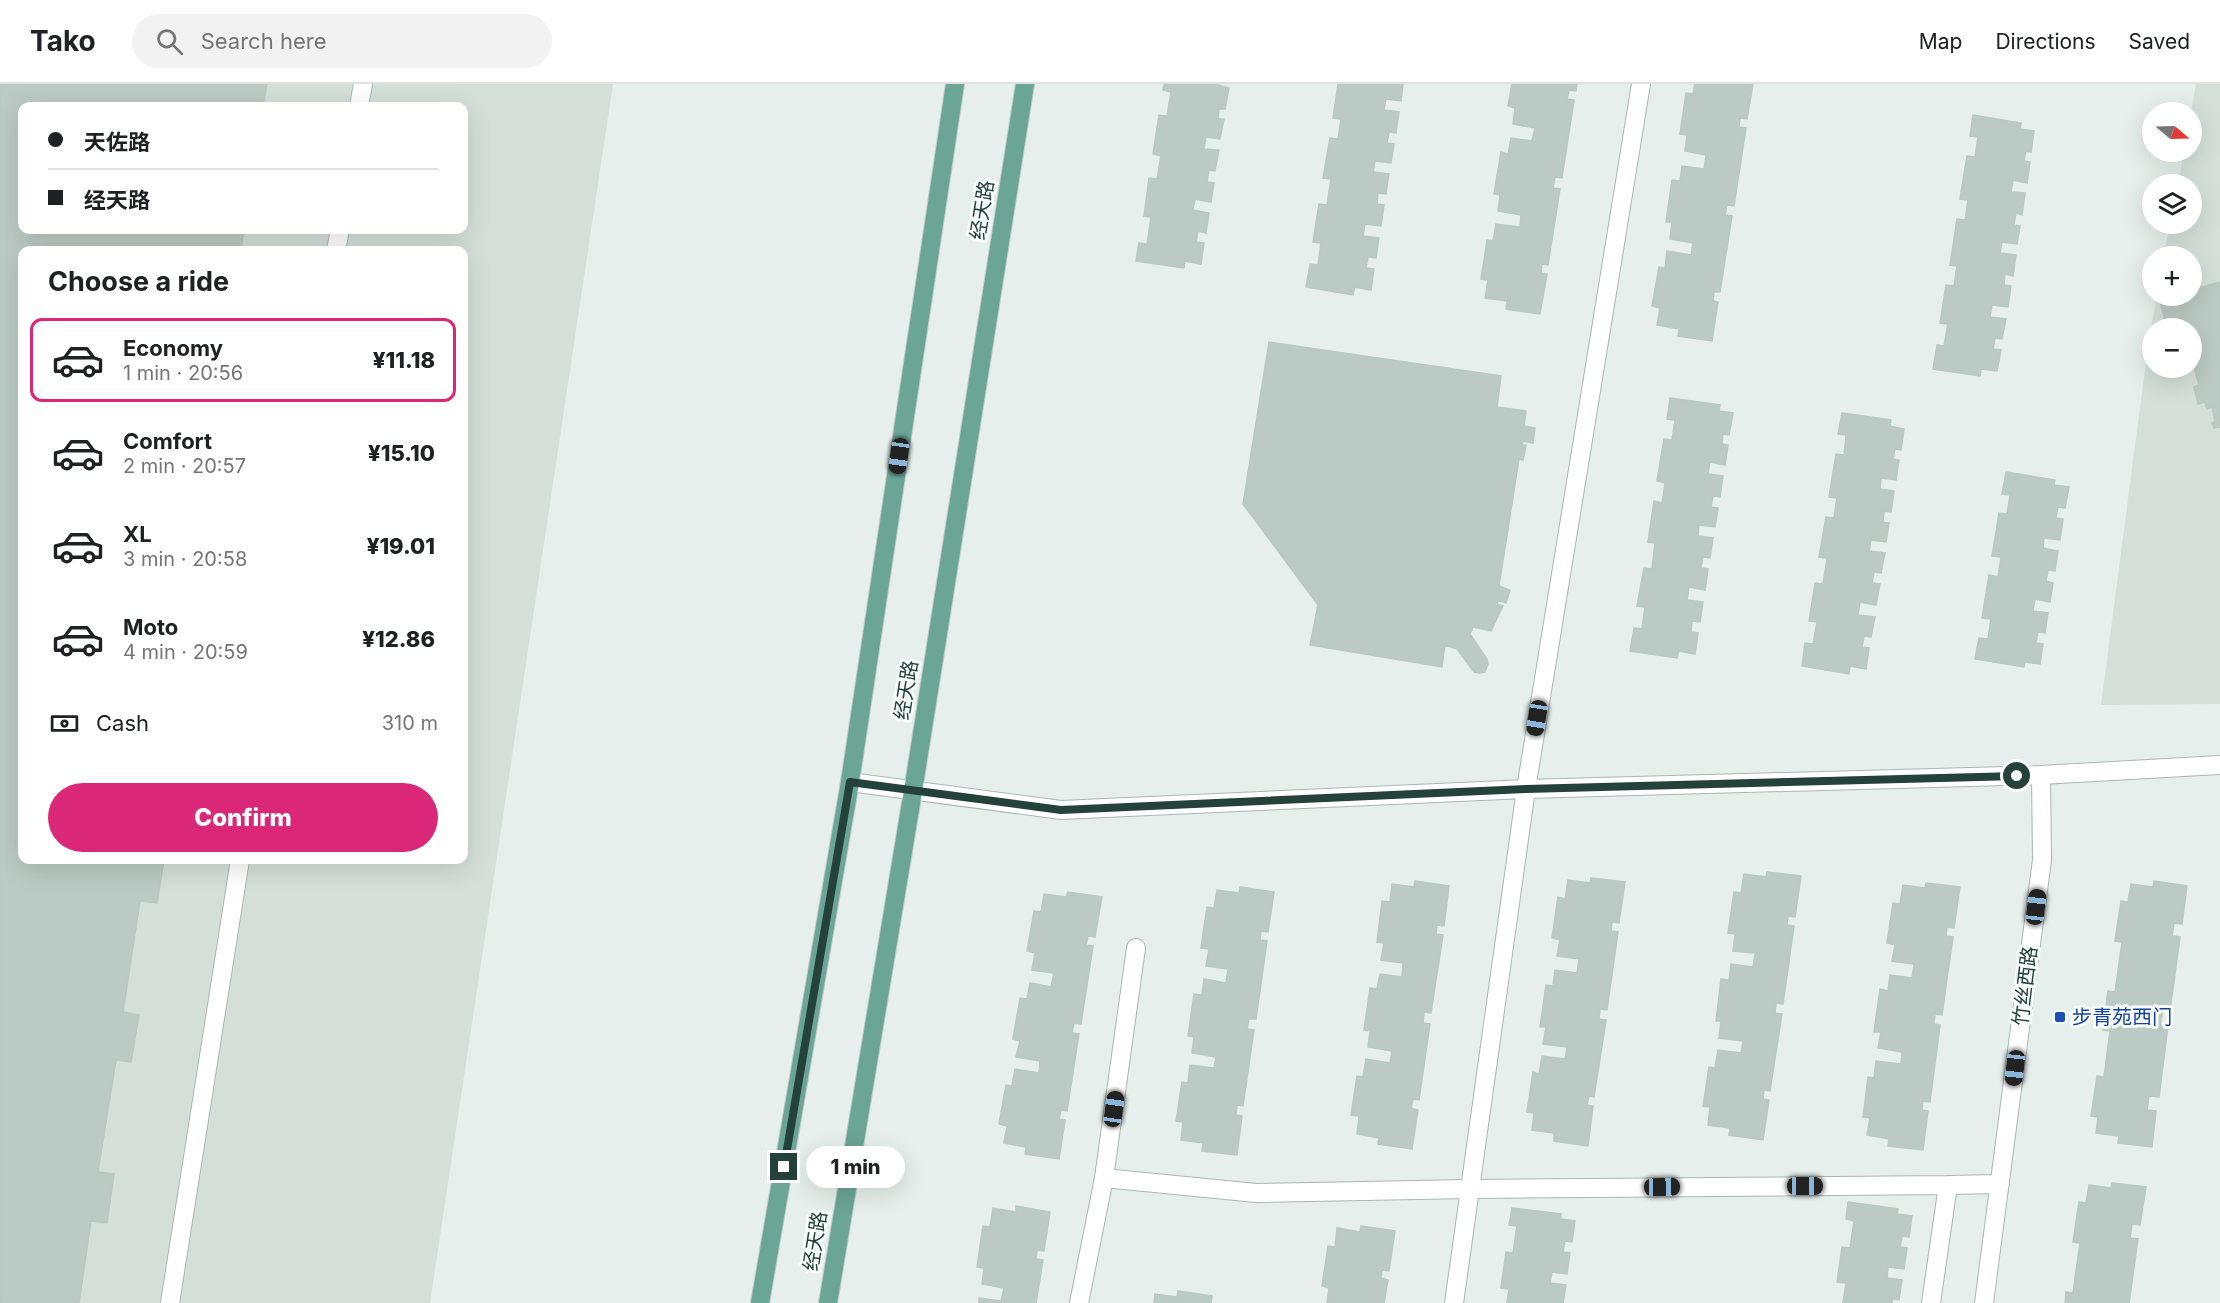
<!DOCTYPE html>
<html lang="en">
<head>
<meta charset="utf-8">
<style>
	:root { --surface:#fff; --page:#f2f2f2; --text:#202124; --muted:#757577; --line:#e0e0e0; --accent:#db2777 }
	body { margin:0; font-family:Inter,"Noto Sans SC",sans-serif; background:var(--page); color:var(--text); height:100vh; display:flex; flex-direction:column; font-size:22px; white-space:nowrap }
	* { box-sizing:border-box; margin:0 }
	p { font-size:20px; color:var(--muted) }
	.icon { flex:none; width:33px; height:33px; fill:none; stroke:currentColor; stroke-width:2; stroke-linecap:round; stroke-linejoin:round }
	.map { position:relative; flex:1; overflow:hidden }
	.drawer { position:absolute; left:18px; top:162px; width:450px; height:618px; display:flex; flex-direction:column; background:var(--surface); border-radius:12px; box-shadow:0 6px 24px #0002 }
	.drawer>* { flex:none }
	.top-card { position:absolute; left:18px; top:18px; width:450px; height:132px; border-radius:12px; box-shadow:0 6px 24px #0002; display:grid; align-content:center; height:132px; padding:0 30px; background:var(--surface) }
	.needle { width:39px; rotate:109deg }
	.buttons { position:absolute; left:2142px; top:18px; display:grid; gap:12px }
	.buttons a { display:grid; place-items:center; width:60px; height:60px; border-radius:50%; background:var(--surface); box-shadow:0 6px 24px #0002; font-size:30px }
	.end { position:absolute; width:27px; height:27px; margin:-14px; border:8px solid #24423a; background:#fff; box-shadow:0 0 0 3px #fff }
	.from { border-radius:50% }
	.bubble { position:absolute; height:42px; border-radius:21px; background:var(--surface); box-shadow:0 6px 24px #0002; font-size:20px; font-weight:800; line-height:42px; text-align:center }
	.car { position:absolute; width:18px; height:36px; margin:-18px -9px; border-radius:8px; box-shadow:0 0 4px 2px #0007; background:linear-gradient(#222 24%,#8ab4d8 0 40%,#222 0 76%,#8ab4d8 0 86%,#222 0) }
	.top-card b { display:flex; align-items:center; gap:21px; height:57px; font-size:22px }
	.top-card b+b { border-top:2px solid var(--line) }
	.top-card i { width:15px; height:15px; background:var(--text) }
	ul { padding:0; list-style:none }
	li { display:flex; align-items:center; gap:18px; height:84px; margin:0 12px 9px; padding:0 18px; border:3px solid transparent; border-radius:12px }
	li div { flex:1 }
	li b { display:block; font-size:22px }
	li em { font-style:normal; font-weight:800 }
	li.selected { border-color:var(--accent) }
	li>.icon { width:54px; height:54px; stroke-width:1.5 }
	h2 { padding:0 30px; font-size:27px; line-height:72px }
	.pay { display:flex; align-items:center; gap:15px; height:66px; padding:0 30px; font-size:22px }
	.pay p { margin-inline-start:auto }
	.button { display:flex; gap:12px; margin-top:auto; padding:12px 30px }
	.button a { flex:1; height:69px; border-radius:36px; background:var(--accent); color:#fff; font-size:24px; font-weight:800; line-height:69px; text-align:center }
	header { display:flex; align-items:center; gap:36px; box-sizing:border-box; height:84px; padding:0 30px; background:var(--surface); border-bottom:2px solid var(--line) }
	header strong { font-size:28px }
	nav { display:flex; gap:33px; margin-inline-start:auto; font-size:21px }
	.search { width:420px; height:54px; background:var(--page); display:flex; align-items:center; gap:15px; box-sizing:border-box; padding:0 21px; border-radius:33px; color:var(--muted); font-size:22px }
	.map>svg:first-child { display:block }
	.built { fill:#d4dfda; fill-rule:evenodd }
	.building { fill:#bbcac4; stroke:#b8c9c2; stroke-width:1.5 }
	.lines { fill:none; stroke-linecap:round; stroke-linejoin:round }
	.minor-casing { stroke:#a8b8b2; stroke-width:20 }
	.major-casing { stroke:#c2cac8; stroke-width:20 }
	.minor { stroke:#fff; stroke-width:18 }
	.major { stroke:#6aa596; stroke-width:18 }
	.route { stroke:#24423a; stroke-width:8 }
	.transit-dot { fill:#1a4fb4; stroke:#f7fbf9; stroke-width:2 }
	.labels { text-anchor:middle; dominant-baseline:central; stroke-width:6; stroke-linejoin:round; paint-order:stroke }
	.street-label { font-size:20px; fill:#24423a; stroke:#f7fbf9 }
	.transit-label { font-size:20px; fill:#164399; stroke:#f7fbf9; text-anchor:start }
</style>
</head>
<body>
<header>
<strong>Tako</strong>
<div class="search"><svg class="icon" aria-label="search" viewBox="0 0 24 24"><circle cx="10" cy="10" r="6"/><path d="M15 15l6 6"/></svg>Search here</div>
<nav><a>Map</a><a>Directions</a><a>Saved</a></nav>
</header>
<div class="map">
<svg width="2220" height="1219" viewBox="0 0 2220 1219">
	<rect width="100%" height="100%" fill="#e6efeb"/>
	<!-- built -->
	<path class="built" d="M0,0h613l-183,1219h-430zM22,22h442v124h-442zM22,166h442v610h-442z
		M2196,0h24v620l-119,1 48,-366 8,-43h35v-40h-28l6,-32h22v-40h-14l6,-32h8l-1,-40zM2152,244h40v40h-40z"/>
	<!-- building -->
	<path class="building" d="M0,0h267l-4,22h-241v124h222l-3,20h-219v610h142l-7,43 -17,-2 -17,111 16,3 -8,47 -15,-2 -18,112 16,2 -7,49 -16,-2 -12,82h-79z
		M1164,0h51l14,4 -4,21h-6l-1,10h6l-4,20 -14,-2 -2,12 15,1 -4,21 -6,-1 -2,12 7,1 -3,19 -16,-3 -2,11 16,3 -3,20 -8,-2 -2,11 8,1 -3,21 -16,-3 -1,7 -48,-7 3,-18 8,1 4,-27 -7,-1 5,-38 8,1 4,-23 -8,-2 6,-39 8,1 4,-24 -8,-2z
		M1338,0h65l-2,17 -15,-2 -2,11 15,2 -3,21 -7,-1 -2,11 7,1 -3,19 -16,-2 -2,11 16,2 -3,20 -8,-1 -1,11 7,1 -3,21 -16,-2 -2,12 16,2 -3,20 -8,-1 -2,11 8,1 -3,21 -16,-3 -2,8 -47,-8 4,-23 8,1 3,-22 -8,-1 6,-38 8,1 4,-26 -8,-1 7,-40 8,1 3,-20 -8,-1z
		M1512,0h65l-1,7 -7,-1 -2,9 7,1 -12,78 -7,-1 -2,11 7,1 -12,76 -6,-1 -1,9 6,1 -7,40 -34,-5 1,-8 -22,-3 3,-18 -7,-1 6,-39 6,1 3,-17 24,3 1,-12 -23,-4 2,-16 -6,-1 7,-42 7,2 3,-16 21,3 3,-13 -22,-4 2,-16 -7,-2z
		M1695,0h58l-6,35 -7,-1 -1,9 7,1 -12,78 -7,-1 -2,10 7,1 -12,76h-6l-1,9 5,1 -6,39 -34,-5 1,-7 -22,-4 3,-17 -8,-2 7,-39 6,1 2,-17 24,4 2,-12 -23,-4 2,-17h-6l6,-42 8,1 2,-15 22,3 2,-14 -21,-4 2,-16 -7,-1 6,-41 7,1z
		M1973,31l48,8 -1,6 14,2 -3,21 -5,-1 -2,10 6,1 -3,21 -14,-3 -2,12 14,1 -3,22 -6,-2 -2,12 6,1 -3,18 -15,-2 -2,11 16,2 -3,21 -8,-2 -1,11 7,1 -3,21 -16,-2 -2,12 16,2 -4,20 -7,-1 -2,11 8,1 -4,21 -16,-2 -1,7 -47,-7 4,-24 7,1 4,-22 -8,-1 6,-38 8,1 3,-20 -7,-1 7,-46 8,1 3,-20 -8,-1 7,-43 8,1 3,-20 -8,-1z
		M2220,198v145l-6,1 -2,-5 3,-2 -3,-14 -5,2 -2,-7 -7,2 -4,-17 5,-2 -6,-22h-1v-35h-30l-1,-2 5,-2 -7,-26 10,-2h23v-6z
		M1269,258l232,34 -4,31 29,4 -2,15 11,2 -2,15 -10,-2 -1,4h4l-3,15 -4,-1 -20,127 11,4 -4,13 -8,-3 -1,4 6,2 -12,25 -18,-4 -3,7 17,25 1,5 -3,8 -6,1 -5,-1 -17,-23 -12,-4 -3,22 -132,-22 8,-40 -75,-101z
		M1670,314l50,7 -1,6 14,2 -4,22 -6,-1 -1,10 6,1 -3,20 -15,-3 -2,12 15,2 -3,21 -7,-1 -2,11 7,1 -3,19 -16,-2 -1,11 15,2 -3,20 -7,-1 -2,11 7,1 -3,21 -16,-3 -2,13 16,2 -3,20 -8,-1 -1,11 7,1 -3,21 -16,-3 -2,7 -47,-7 4,-23 8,1 3,-22 -8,-1 7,-38 8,1 3,-26 -7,-1 6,-41 8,2 3,-20 -8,-2 7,-42 8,1 3,-20 -8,-1z
		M1842,329l49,7 -1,6 14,3 -3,21 -6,-1 -2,10 6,1 -3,20 -15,-2 -1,11 14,2 -3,21 -7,-1 -1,11 6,1 -3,19 -15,-2 -2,11 16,2 -4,20 -7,-1 -2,11 8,1 -4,21 -16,-3 -2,13 17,2 -4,20 -7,-1 -2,11 7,1 -3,21 -16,-3 -1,8 -47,-8 3,-23 8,1 4,-22 -8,-1 6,-38 8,1 4,-26 -8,-1 7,-40 8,1 3,-20 -8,-1 7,-43 8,1 2,-20 -8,-1z
		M2006,388l49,8 -1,5 15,2 -4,21 -7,-1 -2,11 7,1 -3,21 -16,-2 -1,10 15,3 -3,20 -7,-1 -2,11 7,2 -3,19 -15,-3 -2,12 15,2 -3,20 -7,-1 -2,11 7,1 -3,20 -15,-2 -1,5 -49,-8 4,-21 9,1 3,-20 -9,-1 7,-43 9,2 3,-20 -9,-1 7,-43 8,1 3,-19 -8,-1z
		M1767,788l34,4 -6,41 -7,-1 -1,9 7,1 -11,78 -7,-1 -1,10 7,1 -12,77 -6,-1 -1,9 6,1 -6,40 -34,-5 1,-7 -22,-3 2,-18 -7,-1 6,-39 6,1 3,-18 23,3 2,-12 -24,-3 2,-17h-5l5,-42 8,1 2,-16 22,3 2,-14 -22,-2 2,-17 -7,-1 6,-41 7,1 3,-19 22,3z
		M1591,794l34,4 -6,41 -7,-1 -1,9 7,1 -11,78 -7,-1 -1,10 7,1 -12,77 -5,-1 -2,9 6,1 -5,40 -34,-5v-8l-22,-3 2,-17 -7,-1 6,-40 6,2 3,-18 23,3 2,-12 -24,-3 3,-17h-6l6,-42 7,1 2,-16 22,3 2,-14 -22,-3 3,-16 -8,-2 6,-41 7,2 3,-19 22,3z
		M1415,797l34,5 -5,40 -7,-1 -1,9 7,1 -12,78 -7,-1 -1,11 7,1 -11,76 -6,-1 -2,9 7,2 -6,39 -34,-5 1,-6 -22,-4 2,-18 -8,-1 6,-39 6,1 3,-18 24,4 2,-12 -24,-4 2,-16 -6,-1 6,-42 7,1 3,-15 22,3 1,-14 -22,-3 3,-17 -7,-1 5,-41 8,1 2,-18 22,3z
		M2154,797l33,5 -5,38 -8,-1 -2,13 8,1 -10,74 -7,-1 -3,15 8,1 -9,71 -10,-1 -2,14 9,1 -4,36 -34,-4 1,-7 -23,-3 2,-16 -7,-1 6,-40 7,1 6,-46 -7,-1 5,-39 7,1 7,-50 -7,-1 6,-40 7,1 3,-18 22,3z
		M1926,799l34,4 -6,41 -7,-1 -1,9 7,1 -11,78 -7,-1 -1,10 6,1 -10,77 -7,-1 -1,9 6,1 -5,39 -35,-4 1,-7 -22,-4 3,-17 -7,-1 5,-40 6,1 2,-17 25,3 1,-12 -24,-4 3,-16h-7l6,-43 8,2 2,-16 22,3 2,-14 -22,-3 3,-16 -8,-2 6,-40 7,1 3,-19 22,3z
		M1240,803l34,5 -6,40 -7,-1 -1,9 7,1 -11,78h-7l-2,10 7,1 -11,76 -6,-1 -1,10 6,1 -5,39 -35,-4 1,-8 -22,-3 2,-18 -7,-1 6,-39 6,1 2,-18 24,3 2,-11 -24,-4 2,-16 -6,-1 6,-42 8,1 2,-16 22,4 2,-14 -22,-3 3,-17 -8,-1 6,-41 7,1 3,-18 22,3z
		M1068,808l34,5 -7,40 -7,-1 -2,9 7,1 -12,78 -7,-1 -2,10 7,1 -12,77 -6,-1 -2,9 6,1 -6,39 -34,-5 1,-7 -22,-4 3,-17 -8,-2 7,-39 6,1 3,-17 24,4 1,-12 -24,-4 4,-16 -7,-2 7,-41 7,1 3,-16 21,4 3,-14 -22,-3 3,-17 -8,-2 7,-40 7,1 3,-18 22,3z
		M2112,1099l34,4 -6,38 -8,-1 -2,14 8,1 -9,64h-64l1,-11 7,1 7,-50 -7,-1 6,-40 7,1 3,-18 22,3z
		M1848,1118l50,7 -1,5 15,2 -3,21 -7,-1 -2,11 7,1 -3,21 -16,-2 -1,11 15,2 -3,20 -7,-1v4h-49l3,-20 -9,-1 5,-35 8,1 4,-27 -8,-2z
		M1016,1122l34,6 -6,39 -7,-1 -1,9 7,1 -7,43h-57v-5l22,3 3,-13 -22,-4 2,-16 -7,-1 6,-41 7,1 3,-19 23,4z
		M1512,1124l49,6v5l14,2 -3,21 -7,-1 -2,11 7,1 -3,21 -15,-2 -2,11 16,2 -3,18h-56l2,-14 -8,-1 5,-36 7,1 4,-27 -8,-1z
		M1361,1142l34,5 -6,40 -7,-1 -1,8 7,2 -4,23h-57l2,-15 -7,-2 6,-40 7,1 2,-19 23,4z
		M1178,1207l34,5 -1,7h-57l1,-9 22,3z"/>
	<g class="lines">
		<defs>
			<path id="minor" d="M359,22l4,-22
				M336,166l4,-20
				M850,698l211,28 465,-21 515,-14 179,-10
				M1104,1094l152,15 214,-4 478,-4 -17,118
				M1948,1101l52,-1
				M170,1219l70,-443
				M1079,1219l25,-125 32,-230
				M1454,1219l72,-514 115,-705
				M1984,1219l58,-443 -1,-85"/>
			<path id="major" d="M760,1219l90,-521 105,-698
				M828,1219l85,-512 112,-707"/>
		</defs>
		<!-- minor casing -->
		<use href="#minor" class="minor-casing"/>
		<!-- major casing -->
		<use href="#major" class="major-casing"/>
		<!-- minor -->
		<use href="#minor" class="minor"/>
		<!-- major -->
		<use href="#major" class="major"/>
	</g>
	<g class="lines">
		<!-- route -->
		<path class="route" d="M784,1083l66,-385 211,28 465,-21 491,-13"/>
	</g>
	<!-- markers -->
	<rect class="transit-dot" x="2054" y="927" width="12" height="12" rx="3"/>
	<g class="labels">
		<!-- street labels -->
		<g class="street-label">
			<text transform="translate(982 126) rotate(-81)">经天路</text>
			<text transform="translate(906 606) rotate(-81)">经天路</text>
			<text transform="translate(2025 902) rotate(-83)">竹丝西路</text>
			<text transform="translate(815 1157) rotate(-81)">经天路</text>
		</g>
		<!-- transit labels -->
		<g class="transit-label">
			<text x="2072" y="933">步青苑西门</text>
		</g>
	</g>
</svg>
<div class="buttons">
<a><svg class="needle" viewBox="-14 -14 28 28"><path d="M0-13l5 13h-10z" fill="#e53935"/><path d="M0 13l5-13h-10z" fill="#757577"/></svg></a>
<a><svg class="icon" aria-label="layers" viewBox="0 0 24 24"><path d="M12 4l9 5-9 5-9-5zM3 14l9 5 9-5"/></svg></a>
<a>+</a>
<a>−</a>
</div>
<i class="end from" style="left:2017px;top:692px"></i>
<i class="end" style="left:784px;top:1083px"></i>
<div class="bubble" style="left:806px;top:1062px;width:99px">1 min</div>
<i class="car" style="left:899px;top:372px;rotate:188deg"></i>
<i class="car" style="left:1537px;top:634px;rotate:189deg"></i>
<i class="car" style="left:2036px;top:823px;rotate:7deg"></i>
<i class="car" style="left:2015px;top:984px;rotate:187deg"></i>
<i class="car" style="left:1114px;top:1025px;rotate:8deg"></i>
<i class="car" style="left:1805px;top:1102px;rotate:90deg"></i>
<i class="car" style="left:1662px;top:1103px;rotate:89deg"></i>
<div class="top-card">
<b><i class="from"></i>天佐路</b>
<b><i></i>经天路</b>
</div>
<section class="drawer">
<h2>Choose a ride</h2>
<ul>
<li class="selected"><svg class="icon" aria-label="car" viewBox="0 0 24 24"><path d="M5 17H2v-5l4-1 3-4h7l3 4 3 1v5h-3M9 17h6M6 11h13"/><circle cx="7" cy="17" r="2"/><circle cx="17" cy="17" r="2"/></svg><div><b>Economy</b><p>1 min · 20:56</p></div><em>¥11.18</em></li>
<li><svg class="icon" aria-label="car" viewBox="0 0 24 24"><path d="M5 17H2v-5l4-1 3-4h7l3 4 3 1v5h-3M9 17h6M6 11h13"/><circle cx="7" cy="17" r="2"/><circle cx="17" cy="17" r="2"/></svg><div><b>Comfort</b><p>2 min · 20:57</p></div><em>¥15.10</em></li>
<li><svg class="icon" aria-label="car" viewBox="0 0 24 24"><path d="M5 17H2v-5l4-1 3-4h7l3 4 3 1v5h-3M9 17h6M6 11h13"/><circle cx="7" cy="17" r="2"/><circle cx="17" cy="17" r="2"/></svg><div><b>XL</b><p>3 min · 20:58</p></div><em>¥19.01</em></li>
<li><svg class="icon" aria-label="car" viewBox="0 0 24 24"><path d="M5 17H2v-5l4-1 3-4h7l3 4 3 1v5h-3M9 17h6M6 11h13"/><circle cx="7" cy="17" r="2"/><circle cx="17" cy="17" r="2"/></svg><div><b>Moto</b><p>4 min · 20:59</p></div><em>¥12.86</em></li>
</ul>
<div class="pay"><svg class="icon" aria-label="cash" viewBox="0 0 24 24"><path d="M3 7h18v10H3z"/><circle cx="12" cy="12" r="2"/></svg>Cash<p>310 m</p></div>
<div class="button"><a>Confirm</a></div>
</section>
</div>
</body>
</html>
